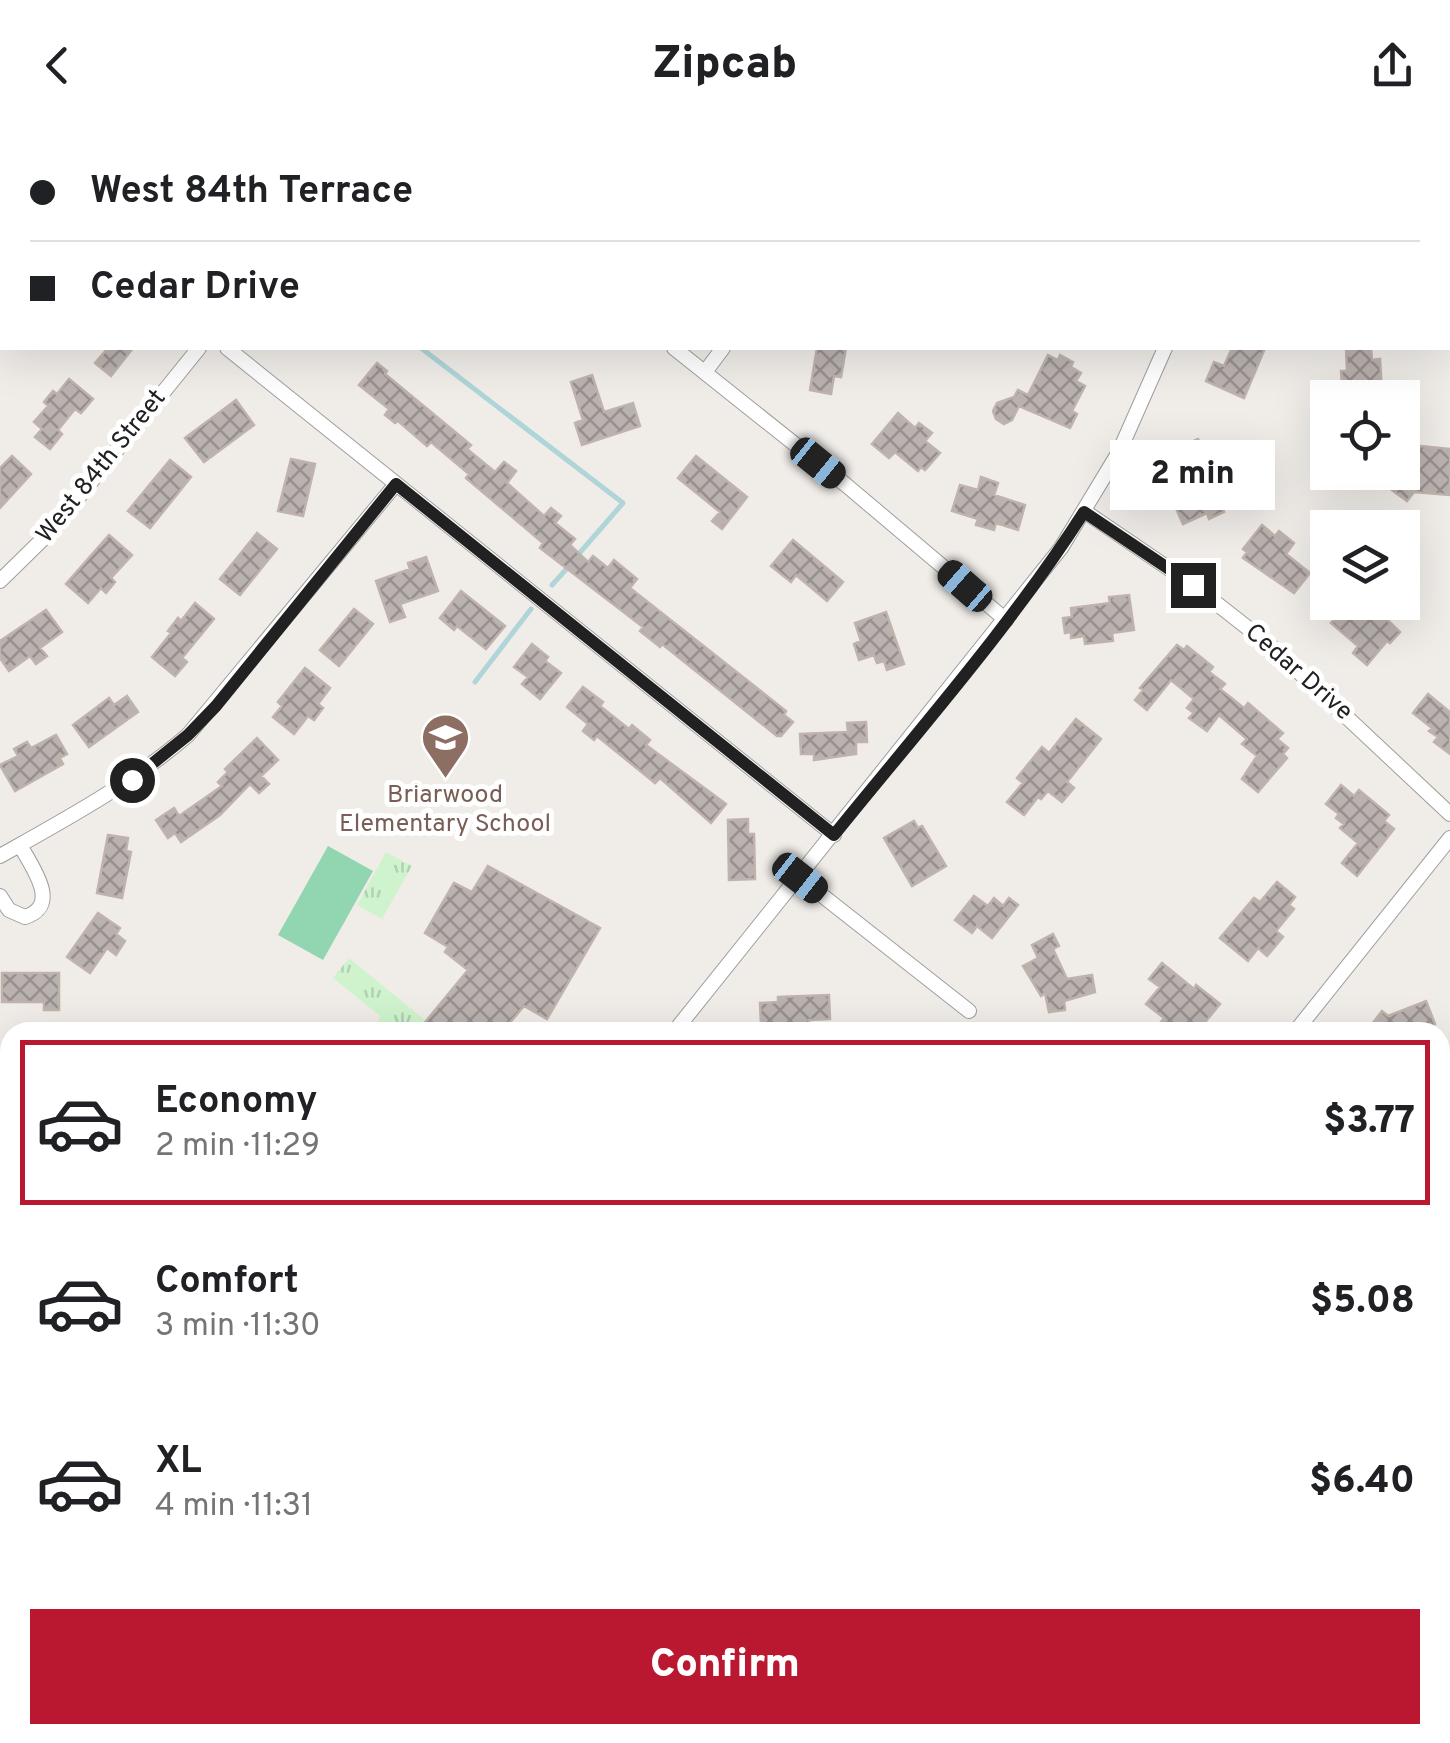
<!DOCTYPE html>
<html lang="en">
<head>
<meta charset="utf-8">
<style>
	:root { --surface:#fff; --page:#f6f6f6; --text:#202124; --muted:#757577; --line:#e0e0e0; --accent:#ba1831 }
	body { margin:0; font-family:Overpass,sans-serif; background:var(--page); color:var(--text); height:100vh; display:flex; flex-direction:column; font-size:38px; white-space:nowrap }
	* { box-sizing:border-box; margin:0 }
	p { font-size:32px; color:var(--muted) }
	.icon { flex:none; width:55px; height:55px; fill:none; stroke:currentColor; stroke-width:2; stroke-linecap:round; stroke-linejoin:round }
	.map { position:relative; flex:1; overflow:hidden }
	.side { position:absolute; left:0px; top:892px; width:1450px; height:722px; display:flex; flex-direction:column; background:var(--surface); border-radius:30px 30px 0 0; box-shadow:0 10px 40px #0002 }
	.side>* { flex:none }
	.top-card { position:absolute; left:0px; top:0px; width:1450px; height:220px; box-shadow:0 10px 40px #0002; display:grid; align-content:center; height:220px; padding:0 30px; background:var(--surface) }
	.controls { position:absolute; left:1310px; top:250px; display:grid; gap:20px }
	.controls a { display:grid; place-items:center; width:110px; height:110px; border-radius:0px; background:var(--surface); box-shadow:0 10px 40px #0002; font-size:50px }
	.end { position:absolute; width:45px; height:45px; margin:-22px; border:12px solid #212121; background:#fff; box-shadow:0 0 0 5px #fff }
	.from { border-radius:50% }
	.bubble { position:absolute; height:70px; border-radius:0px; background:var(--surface); box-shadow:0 10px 40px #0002; font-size:32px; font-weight:800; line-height:70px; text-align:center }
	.car { position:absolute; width:30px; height:60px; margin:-30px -15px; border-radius:12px; box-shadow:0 0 8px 2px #0007; background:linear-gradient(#222 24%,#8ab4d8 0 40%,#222 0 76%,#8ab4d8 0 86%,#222 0) }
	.top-card b { display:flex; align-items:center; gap:35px; height:95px; font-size:38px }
	.top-card b+b { border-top:2px solid var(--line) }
	.top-card i { width:25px; height:25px; background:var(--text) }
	ul { padding:18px 0 0; list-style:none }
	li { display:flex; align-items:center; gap:30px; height:165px; margin:0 20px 15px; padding:0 10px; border:5px solid transparent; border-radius:0px }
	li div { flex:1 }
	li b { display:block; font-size:38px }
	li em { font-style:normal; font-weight:800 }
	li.selected { border-color:var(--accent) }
	li>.icon { width:90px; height:90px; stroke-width:1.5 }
	.cta { display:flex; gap:20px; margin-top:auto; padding:20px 30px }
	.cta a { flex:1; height:115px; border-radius:0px; background:var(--accent); color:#fff; font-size:40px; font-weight:800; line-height:115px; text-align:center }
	header { display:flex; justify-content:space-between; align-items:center; height:130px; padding:0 30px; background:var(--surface); font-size:45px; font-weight:800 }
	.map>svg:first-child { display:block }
	.park { fill:url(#park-tufts) }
	.pitch { fill:#91d5b1 }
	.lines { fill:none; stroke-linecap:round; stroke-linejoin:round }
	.stream { stroke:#afd5d8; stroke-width:5 }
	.building { fill:url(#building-cross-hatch); stroke:#c0b3ad; stroke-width:2.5 }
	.street-casing { stroke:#9e9e9e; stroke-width:16 }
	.secondary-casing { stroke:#6e6a13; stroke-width:22 }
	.street { stroke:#fff; stroke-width:14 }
	.secondary { stroke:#f3eec5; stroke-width:20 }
	.route { stroke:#212121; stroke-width:12 }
	.labels { text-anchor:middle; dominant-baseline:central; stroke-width:10; stroke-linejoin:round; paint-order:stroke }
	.street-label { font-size:25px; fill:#212121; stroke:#fff }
	.education-label { font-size:25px; fill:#785e54; stroke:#fff }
</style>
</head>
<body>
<header><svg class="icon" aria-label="back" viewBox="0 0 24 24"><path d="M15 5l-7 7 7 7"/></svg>Zipcab<svg class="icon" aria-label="share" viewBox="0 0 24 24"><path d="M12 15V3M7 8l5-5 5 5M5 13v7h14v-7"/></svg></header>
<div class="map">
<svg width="1450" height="1613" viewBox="0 0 1450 1613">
	<defs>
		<pattern id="park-tufts" width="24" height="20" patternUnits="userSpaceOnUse" patternTransform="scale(2.5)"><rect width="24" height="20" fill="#cff4cd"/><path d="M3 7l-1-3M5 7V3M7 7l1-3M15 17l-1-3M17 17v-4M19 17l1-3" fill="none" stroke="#b1d1b0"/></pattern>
		<pattern id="building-cross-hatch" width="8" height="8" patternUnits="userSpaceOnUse" patternTransform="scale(2.5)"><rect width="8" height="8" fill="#bab2af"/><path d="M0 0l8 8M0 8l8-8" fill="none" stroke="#97908e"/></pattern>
	</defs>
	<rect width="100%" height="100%" fill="#f0ede9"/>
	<!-- park -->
	<path class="park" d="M386,722l26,14 -30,53 -25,-14z
		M349,828l77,63 -9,11h-42l5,-16 -47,-38z"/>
	<!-- pitch -->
	<path class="pitch" d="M328,716l45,25 -50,89 -45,-25z"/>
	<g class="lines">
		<!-- stream -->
		<path class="stream" d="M561,2l2,-2
			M421,218l202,155 -46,53
			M552,455l18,-20
			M475,552l56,-73"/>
	</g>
	<!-- building -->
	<path class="building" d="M108,218h25l-22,28 -16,-13z
		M817,218h29l-5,29 -7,-1 -3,18 -21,-4z
		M1232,218h33l-21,50 -38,-17 8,-19 10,4z
		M1346,218h25l1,12 8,-1 2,34 -32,5v-12h-8l-1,-15h6z
		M1048,225l10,5 2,-5 13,7 -2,5 10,6 -5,8 9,5 -13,25 5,3 -7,14 -51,-22 -7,14 -8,4 -8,-5 -3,-8 4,-8 17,-6 4,-7 10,5z
		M377,233l10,8 -2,3 86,71 -4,4 28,23 9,-10 12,9 -9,12 37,33 7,-8 10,8 -6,7 20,16 -5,6 18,17 5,-6 15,12 6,-8 23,19 -7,9 156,123 -2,4 9,7 -12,14h-4l-115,-92 -2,3 -20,-16 3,-4 -103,-79 3,-5 -77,-65 3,-4 -38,-32 -4,4 -29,-25 -3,2 -10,-8 4,-6 -30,-24z
		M592,245l12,37 29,-9 7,23 -58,19 -7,-22 8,-3 -12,-38z
		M69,249l24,20 -12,14 -6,-4 -17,21 4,4 -12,15 -15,-12 7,-8 -8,-7 14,-16 -4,-4 9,-11 4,3z
		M236,270l18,25 -50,37 -19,-24z
		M898,283l17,15 4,-5 13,10 -7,8 15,12 -15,17 -4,-3 -3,4 -23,-19 -6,6 -17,-14z
		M1198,309l21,42 -7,3 12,28 -15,7 -2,-6 -24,11 -8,-18 17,-7 -14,-32 -4,2 -7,-17z
		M1420,316l30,3v46l-36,-3 -7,9 -18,-13z
		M12,326l19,18 -31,34v-40z
		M696,326l51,41 -25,32 -10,-8 8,-9 -42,-34z
		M291,329l24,5 -12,52 -25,-5z
		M170,330l21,17 -41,51 -22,-17z
		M981,347l17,6 -4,12 31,10 -7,25 -22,-7 -2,7 -18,-5 2,-6 -26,-8 8,-26 18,5z
		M1262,395l13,11 4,-5 15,12 -8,11 24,19 -16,20 -51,-35 4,-6 -4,-3z
		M257,403l20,16 -37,46 -20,-16z
		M109,405l23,20 -21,23 4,4 -9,11 -5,-5 -13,15 -22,-19z
		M793,410l50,42 -16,19 -31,-26 -5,7 -20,-16z
		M426,427l12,34 -38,13 5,13 -15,5 -14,-41 34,-12 -2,-6z
		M461,461l44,35 -19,23 -29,-23 -3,4 -14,-12z
		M1129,465l5,35 -22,3 1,8 -28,3 -1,-8 -13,2v-6l-6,1 -2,-15 9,-1 -1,-9 39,-5 -1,-6z
		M1335,472h34l31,30 -10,11 -3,-2 -20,24 -14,-12 5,-7 -27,-23 5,-5 -8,-7z
		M195,473l19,16 -32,39 5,4 -12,14 -23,-19 19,-24 -3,-2 10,-13 3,3z
		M354,479l19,15 -34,42 -19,-16z
		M46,480l16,22 -22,16 7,8 -11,8 -6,-8 -21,15 -9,-13v-17z
		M886,482l18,52 -17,6 -3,-9 -7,2 -3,-8 -15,5 -5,-16 7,-3 -6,-18z
		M532,514l16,13 -3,4 16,12 -21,26 -18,-15 6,-7 -14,-10z
		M1177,515l7,5 3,-4 26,21 -4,5 16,12 -5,5 24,19 4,-5 35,30 -6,6 11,9 -5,6 4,4 -29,34 -16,-13 15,-23 -15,-12 5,-5 -28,-24 -12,16 -18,-13 5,-5 -7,-5 7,-9 -23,-19 -24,30 -12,-10 8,-10 -3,-2z
		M305,538l25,20 -12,16 5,4 -9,12 -6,-4 -14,18 -21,-17 9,-11 -4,-4z
		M583,557l20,15 -3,4 29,23 3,-4 18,15 -4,5 80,59 -15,19 -51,-45 -5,5 -58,-47 -3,4 -11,-9 5,-7 -21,-17z
		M1428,564l22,18v42l-16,-12 4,-5 -9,-6 3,-3 -19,-15z
		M127,566l11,16 -49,35 -16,-22 36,-27 5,7z
		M1076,589l25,20 -34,43 7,6 -12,14 -14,-11 -7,8 -3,-2 -14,18 -17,-13 16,-19 -6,-5 25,-31 7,6z
		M866,592l1,20h-11v12l-42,6v-6h-13l-1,-20 48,-2 -1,-9z
		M56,605l11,19 -7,4 3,6 -48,27 -15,-26 18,-9 -4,-7 13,-7 4,6z
		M257,608l21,22 -17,16 8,8 -10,9 -9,-9 -30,31 -39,27 -6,-9 -7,5 -12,-18 18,-12 5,8 43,-30 -4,-4 10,-10 -3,-3z
		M1341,655l13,11 5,-6 30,25 -5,6 10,8 -37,47 -15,-13 16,-20 -18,-15 4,-4 -8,-6 3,-4 -13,-10z
		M748,689v15h6l1,45 -26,1 -1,-60z
		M914,691l4,7 4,-2 24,40 -34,20 -28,-48z
		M108,705l20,3 -2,13 5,1 -9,46 -25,-5z
		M488,736l112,62 -53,91 -23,-13 -22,26h-85l51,-62 -23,-18 3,-5 -23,-14 29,-50 18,9z
		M1277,752l18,15 -6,8 5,4 -18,22 7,6 -16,19 -9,-8 -10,13 -28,-23 34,-40 6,4z
		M974,766l14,10 6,-8 9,8 6,-8 9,7 -26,33 -15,-12 -5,7 -17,-13z
		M98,783l22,15 -4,6 9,7 -9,14 -9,-7 -17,25 -23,-16z
		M1053,804l6,12 -6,3 14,30 25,-4 3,17 -31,9 1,9 -16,2 -4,-19 -4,3 -18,-30 15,-8 -6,-13z
		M1162,833l32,26 2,-4 24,19 -23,28h-23l-13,-10 3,-4 -18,-14 14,-17 -11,-8z
		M2,843h57v37h-15v-8h-42z
		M829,865l1,24 -21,1v8l-15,1v-6l-33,2 -1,-22 18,-1v-5z
		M1426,871l9,23 -21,8h-39l-6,-4 13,-17 6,5z"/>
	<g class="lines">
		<defs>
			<path id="street" d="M420,0l2,2
				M883,0l4,2
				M1423,0l2,2
				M1273,2l3,-2
				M0,33l2,2
				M1448,37l2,4
				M0,94l2,-3
				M227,218l607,487
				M674,218l172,137 160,135
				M705,242l18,-24
				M1084,381l109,74 79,62 178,167
				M0,451l52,-51 147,-182
				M0,726c66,-37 131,-72 188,-121l208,-251
				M800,748l169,133
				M0,766l9,14 16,7c37,-12 6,-51 -5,-72
				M674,902l387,-484 58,-96 46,-104
				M1295,902l155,-194
				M1440,1222l10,9
				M0,1394l10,-10
				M1210,1605l10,8
				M108,1613l9,-8
				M425,1613l6,-8
				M726,1613l6,-8"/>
			<path id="secondary" d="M0,1079l10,8
				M653,1605l10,8"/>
		</defs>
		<!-- street casing -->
		<use href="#street" class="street-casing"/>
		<!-- secondary casing -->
		<use href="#secondary" class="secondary-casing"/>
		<!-- street -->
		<use href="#street" class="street"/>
		<!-- secondary -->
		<use href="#secondary" class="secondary"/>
	</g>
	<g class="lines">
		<!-- route -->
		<path class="route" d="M132,650l56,-45 28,-29 180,-222 438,351c85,-105 177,-209 250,-323l109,73"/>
	</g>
	<!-- icons -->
	<defs>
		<symbol id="school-pin" viewBox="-11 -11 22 30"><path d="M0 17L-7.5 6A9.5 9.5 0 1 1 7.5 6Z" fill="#8d6e63" stroke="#fff"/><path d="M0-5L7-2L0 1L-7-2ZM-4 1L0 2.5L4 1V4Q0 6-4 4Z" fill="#fff"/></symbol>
	</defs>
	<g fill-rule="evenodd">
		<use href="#school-pin" x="418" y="580" width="55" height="75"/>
	</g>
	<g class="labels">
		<!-- street labels -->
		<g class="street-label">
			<text transform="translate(102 337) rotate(-51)">West 84th Street</text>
			<text transform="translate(1298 543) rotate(41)">Cedar Drive</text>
		</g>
		<!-- education labels -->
		<g class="education-label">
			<text x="445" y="666">Briarwood<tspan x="445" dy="29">Elementary School</tspan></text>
		</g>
	</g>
</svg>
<div class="controls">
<a><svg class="icon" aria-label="locate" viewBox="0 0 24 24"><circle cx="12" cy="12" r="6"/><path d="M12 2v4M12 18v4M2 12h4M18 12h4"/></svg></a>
<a><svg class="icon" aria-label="layers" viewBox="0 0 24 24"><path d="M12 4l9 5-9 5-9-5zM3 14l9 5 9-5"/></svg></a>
</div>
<i class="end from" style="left:132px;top:650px"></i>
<i class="end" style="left:1193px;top:455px"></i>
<div class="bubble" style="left:1110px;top:310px;width:165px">2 min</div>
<i class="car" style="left:818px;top:333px;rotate:129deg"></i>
<i class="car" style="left:965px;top:456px;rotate:311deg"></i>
<i class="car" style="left:800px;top:748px;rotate:128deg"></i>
<div class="top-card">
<b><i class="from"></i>West 84th Terrace</b>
<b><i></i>Cedar Drive</b>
</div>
<section class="side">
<ul>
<li class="selected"><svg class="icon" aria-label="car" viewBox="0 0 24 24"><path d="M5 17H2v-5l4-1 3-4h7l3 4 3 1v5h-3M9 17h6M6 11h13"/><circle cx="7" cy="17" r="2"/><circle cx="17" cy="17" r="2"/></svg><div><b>Economy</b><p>2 min · 11:29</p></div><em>$3.77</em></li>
<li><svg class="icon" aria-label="car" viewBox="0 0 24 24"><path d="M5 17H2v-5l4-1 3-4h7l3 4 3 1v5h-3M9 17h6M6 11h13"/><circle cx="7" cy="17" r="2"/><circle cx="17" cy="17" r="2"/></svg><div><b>Comfort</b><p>3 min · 11:30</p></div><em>$5.08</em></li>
<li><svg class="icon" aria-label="car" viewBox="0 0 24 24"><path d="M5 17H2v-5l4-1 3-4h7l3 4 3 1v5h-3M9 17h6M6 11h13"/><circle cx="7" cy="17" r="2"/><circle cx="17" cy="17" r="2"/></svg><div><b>XL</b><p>4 min · 11:31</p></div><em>$6.40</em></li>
</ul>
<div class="cta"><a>Confirm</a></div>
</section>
</div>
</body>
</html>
